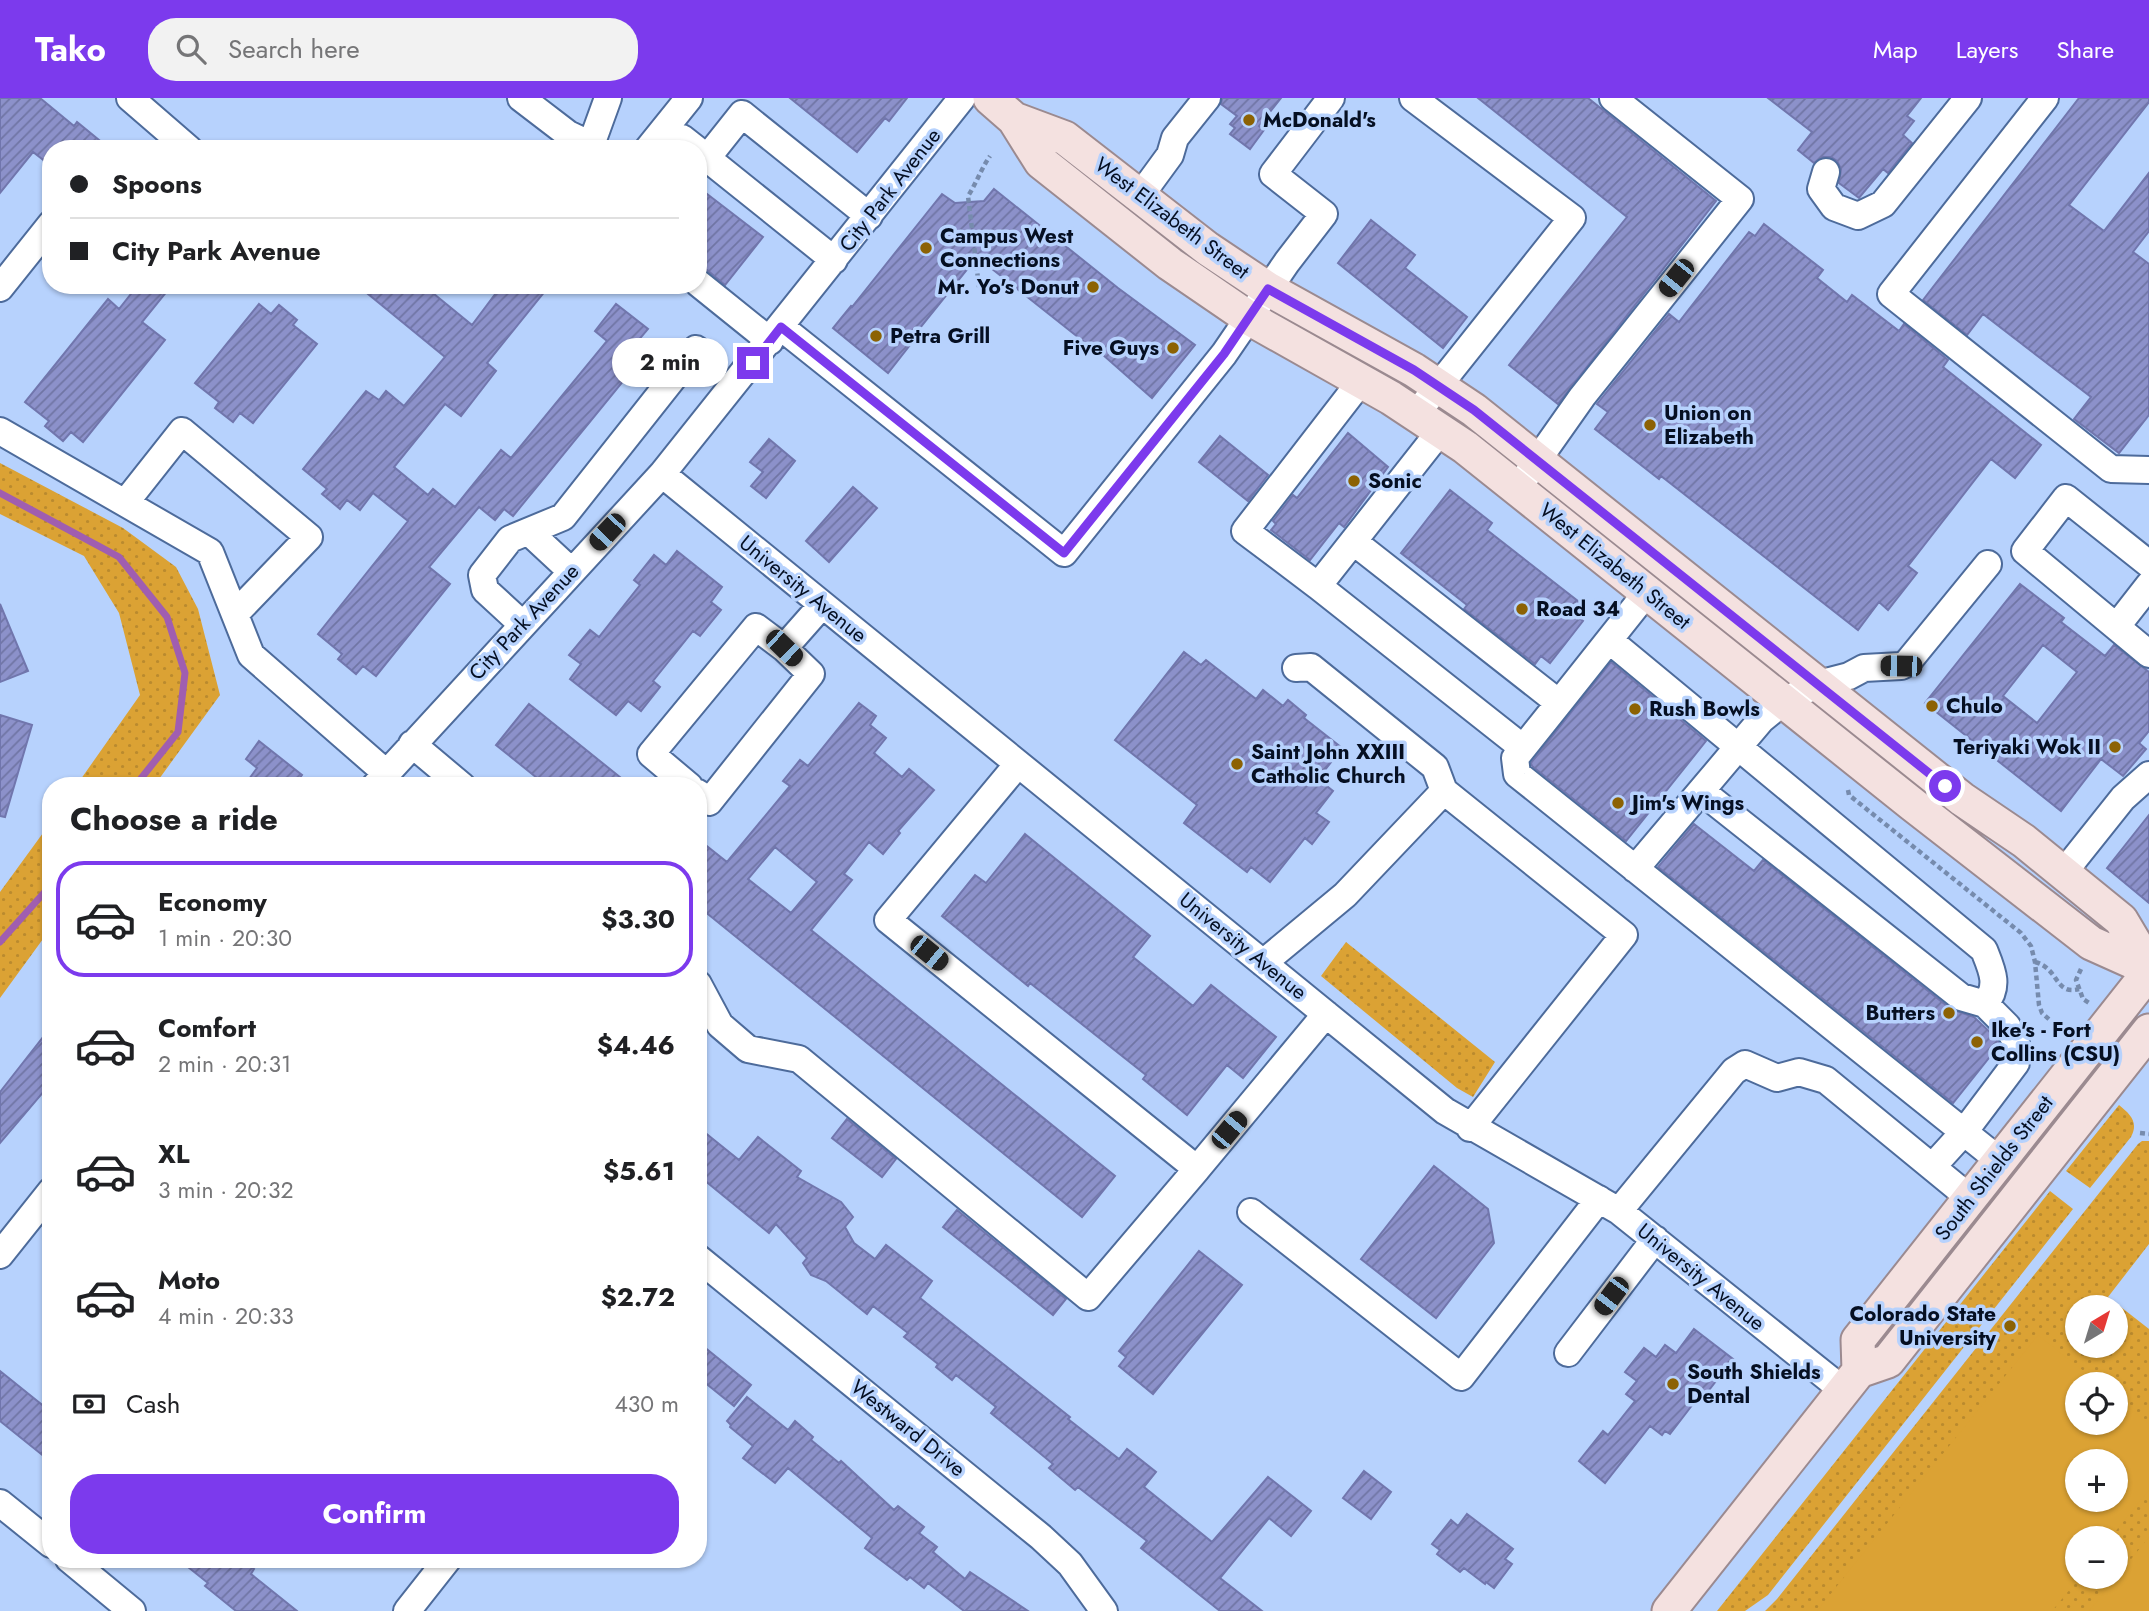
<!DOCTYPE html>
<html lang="en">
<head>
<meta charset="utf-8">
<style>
	:root { --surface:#fff; --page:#f2f2f2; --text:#202124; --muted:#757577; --line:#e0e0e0; --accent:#7c3aed }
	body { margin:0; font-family:Jost,sans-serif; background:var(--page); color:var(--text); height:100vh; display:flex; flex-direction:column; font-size:26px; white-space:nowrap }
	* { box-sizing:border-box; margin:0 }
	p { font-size:23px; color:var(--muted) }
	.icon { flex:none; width:38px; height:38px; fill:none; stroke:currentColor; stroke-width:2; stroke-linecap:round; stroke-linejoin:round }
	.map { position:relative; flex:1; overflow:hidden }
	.drawer { position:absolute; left:42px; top:679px; width:665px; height:791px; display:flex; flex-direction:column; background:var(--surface); border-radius:28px; box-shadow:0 2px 5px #0004 }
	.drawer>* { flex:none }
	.hud { position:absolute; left:42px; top:42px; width:665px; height:154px; border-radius:28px; box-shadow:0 2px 5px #0004; display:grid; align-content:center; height:154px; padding:0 28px; background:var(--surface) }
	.needle { width:46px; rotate:38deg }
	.fabs { position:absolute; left:2065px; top:1197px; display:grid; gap:14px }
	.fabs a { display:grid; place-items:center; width:63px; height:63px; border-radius:50%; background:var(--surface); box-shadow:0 2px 5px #0004; font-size:35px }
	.end { position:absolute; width:32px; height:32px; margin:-16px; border:9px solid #7c3aed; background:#fff; box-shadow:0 0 0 4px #fff }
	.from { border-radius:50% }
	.bubble { position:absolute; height:49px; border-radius:24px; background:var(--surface); box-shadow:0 2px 5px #0004; font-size:23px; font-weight:700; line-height:49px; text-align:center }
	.car { position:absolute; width:21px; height:42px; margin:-21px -10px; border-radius:9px; box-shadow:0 0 5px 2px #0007; background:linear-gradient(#222 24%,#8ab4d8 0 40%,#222 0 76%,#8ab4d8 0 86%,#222 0) }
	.hud b { display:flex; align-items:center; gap:24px; height:66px; font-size:26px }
	.hud b+b { border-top:2px solid var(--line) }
	.hud i { width:18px; height:18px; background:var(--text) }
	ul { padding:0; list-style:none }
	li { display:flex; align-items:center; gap:21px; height:116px; margin:0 14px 10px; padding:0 14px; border:4px solid transparent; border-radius:28px }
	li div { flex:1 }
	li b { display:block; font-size:26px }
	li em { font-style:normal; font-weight:700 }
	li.on { border-color:var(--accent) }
	li>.icon { width:63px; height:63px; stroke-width:1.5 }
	h2 { padding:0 28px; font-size:32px; line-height:84px }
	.pay { display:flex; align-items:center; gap:18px; height:77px; padding:0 28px; font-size:26px }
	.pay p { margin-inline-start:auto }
	.cta { display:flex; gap:14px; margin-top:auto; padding:14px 28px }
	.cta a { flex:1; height:80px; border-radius:28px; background:var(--accent); color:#fff; font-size:28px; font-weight:700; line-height:80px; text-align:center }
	header { display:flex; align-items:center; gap:42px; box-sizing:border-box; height:98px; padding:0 35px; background:var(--accent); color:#fff }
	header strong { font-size:33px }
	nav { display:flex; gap:38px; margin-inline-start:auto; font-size:24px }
	.search { width:490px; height:63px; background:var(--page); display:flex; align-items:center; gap:18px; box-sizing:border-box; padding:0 24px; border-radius:28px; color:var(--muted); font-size:26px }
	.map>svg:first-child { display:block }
	.grass { fill:url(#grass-dots); fill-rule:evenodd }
	.pitch { fill:#dba234; fill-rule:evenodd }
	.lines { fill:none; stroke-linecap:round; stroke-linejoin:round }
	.stream { stroke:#a05eb0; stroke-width:7 }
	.building { fill:url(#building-hatch); stroke:#7176ad; stroke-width:2; fill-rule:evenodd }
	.minor-casing { stroke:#4d6b9b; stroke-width:30 }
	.major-casing { stroke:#9b8a90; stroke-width:37 }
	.path { stroke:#768bad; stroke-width:4.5; stroke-dasharray:5 3.5; stroke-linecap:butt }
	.minor { stroke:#fff; stroke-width:26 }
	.major { stroke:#f4e1e0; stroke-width:33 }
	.route { stroke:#7c3aed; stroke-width:9 }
	.poi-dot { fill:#8c6204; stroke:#b7d2fd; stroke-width:2.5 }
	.labels { text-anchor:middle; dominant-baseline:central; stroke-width:7; stroke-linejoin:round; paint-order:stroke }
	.poi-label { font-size:21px; font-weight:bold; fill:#050f22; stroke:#b7d2fd; text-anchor:start }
	.street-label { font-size:21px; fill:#050f22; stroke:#b7d2fd }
</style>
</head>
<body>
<header>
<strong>Tako</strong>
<div class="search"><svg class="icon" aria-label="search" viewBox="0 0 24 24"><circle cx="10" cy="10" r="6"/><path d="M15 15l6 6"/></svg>Search here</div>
<nav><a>Map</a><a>Layers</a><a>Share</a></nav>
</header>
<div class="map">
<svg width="2149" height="1513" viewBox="0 0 2149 1513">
	<defs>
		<pattern id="grass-dots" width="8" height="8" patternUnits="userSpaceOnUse" patternTransform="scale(1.75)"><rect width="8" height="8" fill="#dba234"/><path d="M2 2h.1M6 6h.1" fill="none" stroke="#ba8a2e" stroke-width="1.8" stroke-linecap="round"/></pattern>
		<pattern id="building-hatch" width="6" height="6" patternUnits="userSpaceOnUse" patternTransform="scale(1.75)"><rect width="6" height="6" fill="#8c91ca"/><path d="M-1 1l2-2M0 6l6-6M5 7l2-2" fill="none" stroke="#7075a4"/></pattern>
	</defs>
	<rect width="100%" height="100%" fill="#b7d2fd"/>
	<!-- grass -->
	<path class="grass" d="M0,365l123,65 53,39 22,42 22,86 -66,91h-78l64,-91 -21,-82 -35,-57 -84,-42z
		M51,724v106l-51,70v-106z
		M1346,844l149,120 -22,35 -16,-9 -136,-112z
		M2119,1007c11,9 20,17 12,32l-41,51 -24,-17z
		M2142,1043h7v103l-41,53 41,32v282h-384l12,-12 361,-455zM2077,1209h39v39h-39zM2077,1286h39v39h-39zM2077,1363h39v39h-39zM2077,1440h39v39h-39z
		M2050,1093l23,18 -305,386 -23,16h-28z"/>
	<!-- pitch -->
	<path class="pitch" d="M2038,1237l62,49h-23v39h39v-26l33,27v66l-39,48h-33v39h3l-28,34h-235zM2077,1363h39v39h-39z
		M2149,1439v74h-60z"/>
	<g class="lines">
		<!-- stream -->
		<path class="stream" d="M0,395l119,64 48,60 18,56 -7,59 -43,54
			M0,844l51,-57"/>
	</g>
	<!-- building -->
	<path class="building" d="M0,0h40l34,28 3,-4 33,27h-59v17l-18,-14 -33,41z
		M790,0h117l-18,23 -4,-3 -28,34z
		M1222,0h59l-22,28 5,4 -14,19 -20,-15 5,-6 -5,-4 7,-8 -16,-12z
		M1478,0h110l128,103 -158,203 -49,-39 118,-148z
		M1768,0h153l-14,18 7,5 -11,14 9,8 -24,30 -5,-4 -24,29 -20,-15 2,-14 -4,-8 -6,-4h-8l-9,6 -16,-13 14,-18z
		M2079,0h70v4l-80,103 35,26 45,-58v58l-16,21 16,12v151l-30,38 -45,-34 17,-22 -108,-83 -16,21 -44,-35z
		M698,89l65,50 -38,48 -18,-15 -9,-2z
		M994,91l124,99 77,57 -43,53 -58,-51 -1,2 -116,-92 -70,87 3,1 -22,28 -55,-45 18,-22 1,1 90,-113 13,9 29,-2z
		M1371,122l44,35 -10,13 62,49 -24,31 -105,-85z
		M1764,126l59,46 -6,8 30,24 5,-7 47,36 5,-7 44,36 -5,7 98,78 -26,33 -24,-19 -83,107 9,7 -29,37 -9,-8 -21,28 -197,-154 -2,3 -64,-50 13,-17 -11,-8 72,-90 10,8 70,-90 6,4z
		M138,187h34l-30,37 23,18 -82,102 -12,-10 -8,9 -18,-15 4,-5 -24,-19 83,-103 11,10z
		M357,187h66l49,40 30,-40h48l-63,78 9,8 -35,45 -16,-12 -51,63 34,28 5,-6 22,18 46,-57 10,8 96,-117 -12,-10 21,-27 32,25 -12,14 11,9 -134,164 -9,-7 -9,11 -16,-13 -50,60 21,17 -74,92 -13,-10 -7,8 -18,-15 4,-5 -24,-20 90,-113 -35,-28 -13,17 -13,-10 -7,9 -18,-15 5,-5 -24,-20 63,-78 13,9 7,-9 18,15 41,-49z
		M259,206l12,10 8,-9 18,15 -4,5 24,19 -64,79 -13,-10 -7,9 -18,-14 4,-6 -24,-19z
		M1348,335l40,34 -44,60 -5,-4 -29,37 -39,-30 5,-6 -3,-3 20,-26 4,3z
		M1220,338l48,39 -20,26 -49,-39z
		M769,341l26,22 -29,37 -15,-12 12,-14 -13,-10z
		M853,389l24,21 -48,54 -23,-21z
		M1450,392l42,33 -5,7 96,75 -7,10 7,6 -33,42 -9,-7 -6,8 -71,-55 3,-4 -66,-52z
		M677,453l45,36 -11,15 10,8 -21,26 -7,-5 -40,50 7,6 -19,24 -13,-10 -12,14 -46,-36 11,-15 -12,-9 21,-25 9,7 41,-52 -6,-5 20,-25 12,10z
		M2020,486l44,34 -3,4 44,34 9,-11 35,27v59l-10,12 7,6 -23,27 -22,-17 -40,52 -136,-108zM2043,547l34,27 -40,51 -34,-27z
		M0,506l28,67 -28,11z
		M1184,554l17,13 5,-5 50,39 7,-9 20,16 5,-6 18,15 -2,3 38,30 -24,31 15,12 -17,22 13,9 -17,22 -7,-6 -35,44 -19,-15 -4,5 -63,-49 13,-18 -82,-65z
		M1611,564l95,79 -80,100 -94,-75 -1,-3z
		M859,605l17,13 -6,9 16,13 -12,15 28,24 7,-8 25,21 -36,41 2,2 -17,21 -14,-12 -25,32 8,6 -41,50 304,246 -33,41 -384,-311v-67l29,23 63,-76 -7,-5 17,-21 8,6zM775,749l42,35 -26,31 -43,-34z
		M529,606l102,82h-84l-51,-41z
		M0,617l32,10 -27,92 -5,-1z
		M259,643l43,34 -8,11h-50l13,-18 -11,-9z
		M2149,717v88l-42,-35z
		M1694,726l60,47 9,-11 188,149 23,8 20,19 6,8 -47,59 -295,-236z
		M1025,736l125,102 -17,21 60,49 18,-21 65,52 -33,41 -16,-13 -40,50 -44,-36 3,-4 -116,-92 -2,3 -86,-70 33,-41 11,8z
		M51,929v56l-51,60v-51z
		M847,1021l49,40 -14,18 -50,-39z
		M698,1029l41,33 19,-23 43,34 -4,6 44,25 12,15 -8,10 9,16 21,16 11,-14 46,36 -12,17 150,119 -2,2 51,40 8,-10 29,23 -12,15 68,55 56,-65 43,34 -20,25 -22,-18 -49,60 42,33h-42l-79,-63 6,-7 -69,-54 -3,3 -26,-22 4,-4 -62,-51 5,-6 -40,-32 -4,5 -16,-13 2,-3 -34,-27 4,-4 -35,-27 -6,8 -41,-33 -15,-6 -8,-12 4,-5 -31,-34 -7,9 -71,-58z
		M1434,1068l54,43 6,34 -58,75 -75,-59z
		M957,1112l109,89 -13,16 -110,-88z
		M1199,1153l43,34 -89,109 -34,-28 7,-9 -7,-6z
		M1694,1231l39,30 -27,35 -3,-3 -33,43 -5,-3 -3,4 -12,-9 -45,57 -26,-22 24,-30 5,4 27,-34 -9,-7 11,-13 -12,-9 19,-24 12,9 9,-12 11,8z
		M698,1244l53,43 -17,21 -36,-29z
		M0,1273l51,41v50l-51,-41z
		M747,1299l41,33 7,-9 18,16 -2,3 28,23 2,-2 53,49 4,-4 26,21 -5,6 18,14 -4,5 32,27 5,-7 58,39h-64l-36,-28 -4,5 -14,-11 -3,3 -42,-32 7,-10 -84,-70 -13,15 -32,-25 10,-12 -23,-19 1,-2 -4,-4z
		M1364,1373l27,21 -20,27 -28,-21z
		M1467,1416l46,35 -8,10 7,5 -18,24 -8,-6 -1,2 -21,-16 -4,4 -23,-18 3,-4 -8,-6 19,-24 7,6z
		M178,1461h64l12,10 -3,5 46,37h-61l-31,-25 3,-3z"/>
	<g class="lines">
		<defs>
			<path id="minor" d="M130,0l59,51
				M521,0l47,36 23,11
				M1413,0l159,120 -156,196
				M2045,0l-154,196 220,175 38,1
				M594,51l-3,-4 17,-47
				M648,51l41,-51
				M673,51l9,-11 14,11
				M698,53l136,109
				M707,60l35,-44 127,102
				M1826,74l-5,17 13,18 24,9 25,-12 85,-106
				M1140,98l30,-41 5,-17 32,-40
				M698,185l72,58
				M0,190l51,-64
				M781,229l283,226 160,-199 63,-92 37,-48 -51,-40 58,-76
				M1361,283l-116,150 73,55 123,-156
				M0,333l210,121 41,103 134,117
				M662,376l783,637 174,100 224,179
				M1527,377l55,-78 158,-198 -127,-101
				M125,405l57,-72 127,106 -74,77
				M529,434l42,39
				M1354,444l205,161 50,-63 375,310c8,20 16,36 1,54l-24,-7 -260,-206
				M2149,466l-83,-66 -41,53 124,103
				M1318,488l205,162
				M522,526l-37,-34 -3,-15 28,-36 53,-22 133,-168
				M2117,528l32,-41
				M1609,542l39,-49
				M784,550l38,-43
				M1296,570l15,-1 124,100 9,24
				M1559,605l-44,55 2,16 483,387
				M412,646l50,42
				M1018,666l-130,156 309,249 129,-155
				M375,688l287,-312 300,-376
				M689,688l-38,-32 105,-127 28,21 27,26 -102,128 -11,-9
				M1635,771l126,-149 23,-19 34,-17 31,-8 15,-8 37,-2 6,-3 81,-99
				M2064,774l59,-74 26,-23
				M1263,865l82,-68 99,-104 180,144 -154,193
				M698,886l22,41 28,24 51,10 289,238 109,-128
				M1933,1068l31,-34 52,-69v-22l-9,-15 -22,-22
				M1619,1113l115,-140 11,-7 32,14 22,-6 27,8 145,119
				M1251,1114l210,165 138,-178
				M0,1157l51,-64
				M698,1160l343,279 29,27 34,47
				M1568,1255l87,-114
				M0,1405l51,41
				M69,1461l63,52
				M407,1513l41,-52"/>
			<path id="major" d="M990,0l24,21 51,19 143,111 60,40 146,81 60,40 488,389 62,42 97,79 28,47
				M1014,21l27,43 129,102 79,54 142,80 74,49 447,357 179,139 58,26
				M1859,1273l-1,-31 291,-368
				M1669,1513l190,-240 29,-10 261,-330"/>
		</defs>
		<!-- minor casing -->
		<use href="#minor" class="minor-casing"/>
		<!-- major casing -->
		<use href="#major" class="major-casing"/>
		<!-- path -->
		<path class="path" d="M979,189l-11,-91c9,-14 13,-27 22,-40
			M1848,692l1,5 172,138 10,13 4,16 4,43 3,8 19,17
			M2035,864c24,6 20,34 44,27
			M2081,871l-5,11 7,19 6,4
			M2140,1035l9,1"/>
		<!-- minor -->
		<use href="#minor" class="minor"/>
		<!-- major -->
		<use href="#major" class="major"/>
	</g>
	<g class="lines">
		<!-- route -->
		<path class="route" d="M753,265l28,-36 283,226 160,-199 44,-65 146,81 60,40 471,376"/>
	</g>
	<!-- markers -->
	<g class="poi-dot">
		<circle cx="1249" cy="22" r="7"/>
		<circle cx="926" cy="150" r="7"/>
		<circle cx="1093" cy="189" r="7"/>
		<circle cx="876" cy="238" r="7"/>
		<circle cx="1173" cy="250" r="7"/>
		<circle cx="1650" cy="327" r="7"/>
		<circle cx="1354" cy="383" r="7"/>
		<circle cx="1522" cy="511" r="7"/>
		<circle cx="1932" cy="608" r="7"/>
		<circle cx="1635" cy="611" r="7"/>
		<circle cx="2115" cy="649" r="7"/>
		<circle cx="1237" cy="666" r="7"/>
		<circle cx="1618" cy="705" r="7"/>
		<circle cx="1949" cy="915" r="7"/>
		<circle cx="1977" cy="944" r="7"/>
		<circle cx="2010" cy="1228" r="7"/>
		<circle cx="1673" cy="1286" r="7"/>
	</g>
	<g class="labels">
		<!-- poi labels -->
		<g class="poi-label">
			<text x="1263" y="22">McDonald's</text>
			<text x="940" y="138">Campus West<tspan x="940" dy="24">Connections</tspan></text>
			<text x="1079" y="189" text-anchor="end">Mr. Yo's Donut</text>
			<text x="890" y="238">Petra Grill</text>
			<text x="1159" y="250" text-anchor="end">Five Guys</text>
			<text x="1664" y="315">Union on<tspan x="1664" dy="24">Elizabeth</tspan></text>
			<text x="1368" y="383">Sonic</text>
			<text x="1536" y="511">Road 34</text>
			<text x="1946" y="608">Chulo</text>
			<text x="1649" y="611">Rush Bowls</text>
			<text x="2101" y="649" text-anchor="end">Teriyaki Wok II</text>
			<text x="1251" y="654">Saint John XXIII<tspan x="1251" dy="24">Catholic Church</tspan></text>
			<text x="1632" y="705">Jim's Wings</text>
			<text x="1935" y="915" text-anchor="end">Butters</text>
			<text x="1991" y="932">Ike's - Fort<tspan x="1991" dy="24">Collins (CSU)</tspan></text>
			<text x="1996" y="1216" text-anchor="end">Colorado State<tspan x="1996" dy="24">University</tspan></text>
			<text x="1687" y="1274">South Shields<tspan x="1687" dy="24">Dental</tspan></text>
		</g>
		<!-- street labels -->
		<g class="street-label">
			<text transform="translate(890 92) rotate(-52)">City Park Avenue</text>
			<text transform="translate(1172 120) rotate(37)">West Elizabeth Street</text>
			<text transform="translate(1615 468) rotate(39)">West Elizabeth Street</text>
			<text transform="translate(803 491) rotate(39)">University Avenue</text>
			<text transform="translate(524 524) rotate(-47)">City Park Avenue</text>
			<text transform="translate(1243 848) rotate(39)">University Avenue</text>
			<text transform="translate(1994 1070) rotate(-52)">South Shields Street</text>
			<text transform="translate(1701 1179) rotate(39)">University Avenue</text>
			<text transform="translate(908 1330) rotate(39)">Westward Drive</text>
		</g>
	</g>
</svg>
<div class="fabs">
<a><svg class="needle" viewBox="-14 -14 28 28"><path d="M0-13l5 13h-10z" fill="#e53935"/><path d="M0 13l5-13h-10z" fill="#757577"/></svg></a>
<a><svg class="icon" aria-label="locate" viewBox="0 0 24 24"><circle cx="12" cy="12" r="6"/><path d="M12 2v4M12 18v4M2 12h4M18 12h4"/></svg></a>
<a>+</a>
<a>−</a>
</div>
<i class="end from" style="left:1945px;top:688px"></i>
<i class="end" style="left:753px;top:265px"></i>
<div class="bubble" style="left:612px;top:240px;width:116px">2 min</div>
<i class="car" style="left:1676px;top:180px;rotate:219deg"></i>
<i class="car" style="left:607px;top:434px;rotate:223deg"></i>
<i class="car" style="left:784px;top:550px;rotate:134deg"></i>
<i class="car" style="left:1901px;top:568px;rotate:271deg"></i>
<i class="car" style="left:929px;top:855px;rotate:129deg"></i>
<i class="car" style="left:1229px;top:1032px;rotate:40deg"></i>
<i class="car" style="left:1611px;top:1198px;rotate:217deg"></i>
<div class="hud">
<b><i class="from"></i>Spoons</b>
<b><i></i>City Park Avenue</b>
</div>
<section class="drawer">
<h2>Choose a ride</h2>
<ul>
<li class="on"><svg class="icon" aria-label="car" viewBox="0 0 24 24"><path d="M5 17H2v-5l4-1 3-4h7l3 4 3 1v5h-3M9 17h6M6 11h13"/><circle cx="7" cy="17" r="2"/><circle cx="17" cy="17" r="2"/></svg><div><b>Economy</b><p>1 min · 20:30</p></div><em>$3.30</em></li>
<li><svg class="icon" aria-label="car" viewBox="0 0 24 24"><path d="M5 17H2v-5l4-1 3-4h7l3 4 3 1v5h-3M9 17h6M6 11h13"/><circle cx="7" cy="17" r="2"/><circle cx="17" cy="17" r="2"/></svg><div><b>Comfort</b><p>2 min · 20:31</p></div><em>$4.46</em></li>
<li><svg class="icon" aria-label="car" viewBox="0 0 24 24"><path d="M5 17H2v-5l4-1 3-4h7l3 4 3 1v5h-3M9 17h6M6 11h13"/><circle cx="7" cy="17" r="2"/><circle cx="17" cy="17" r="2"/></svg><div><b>XL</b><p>3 min · 20:32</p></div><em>$5.61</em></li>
<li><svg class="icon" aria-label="car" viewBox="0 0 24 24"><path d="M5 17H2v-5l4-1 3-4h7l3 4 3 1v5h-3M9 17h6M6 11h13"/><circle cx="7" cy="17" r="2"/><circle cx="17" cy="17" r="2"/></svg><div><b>Moto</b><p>4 min · 20:33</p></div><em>$2.72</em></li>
</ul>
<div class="pay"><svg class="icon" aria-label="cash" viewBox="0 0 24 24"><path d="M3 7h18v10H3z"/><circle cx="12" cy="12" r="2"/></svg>Cash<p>430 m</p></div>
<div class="cta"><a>Confirm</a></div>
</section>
</div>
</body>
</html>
